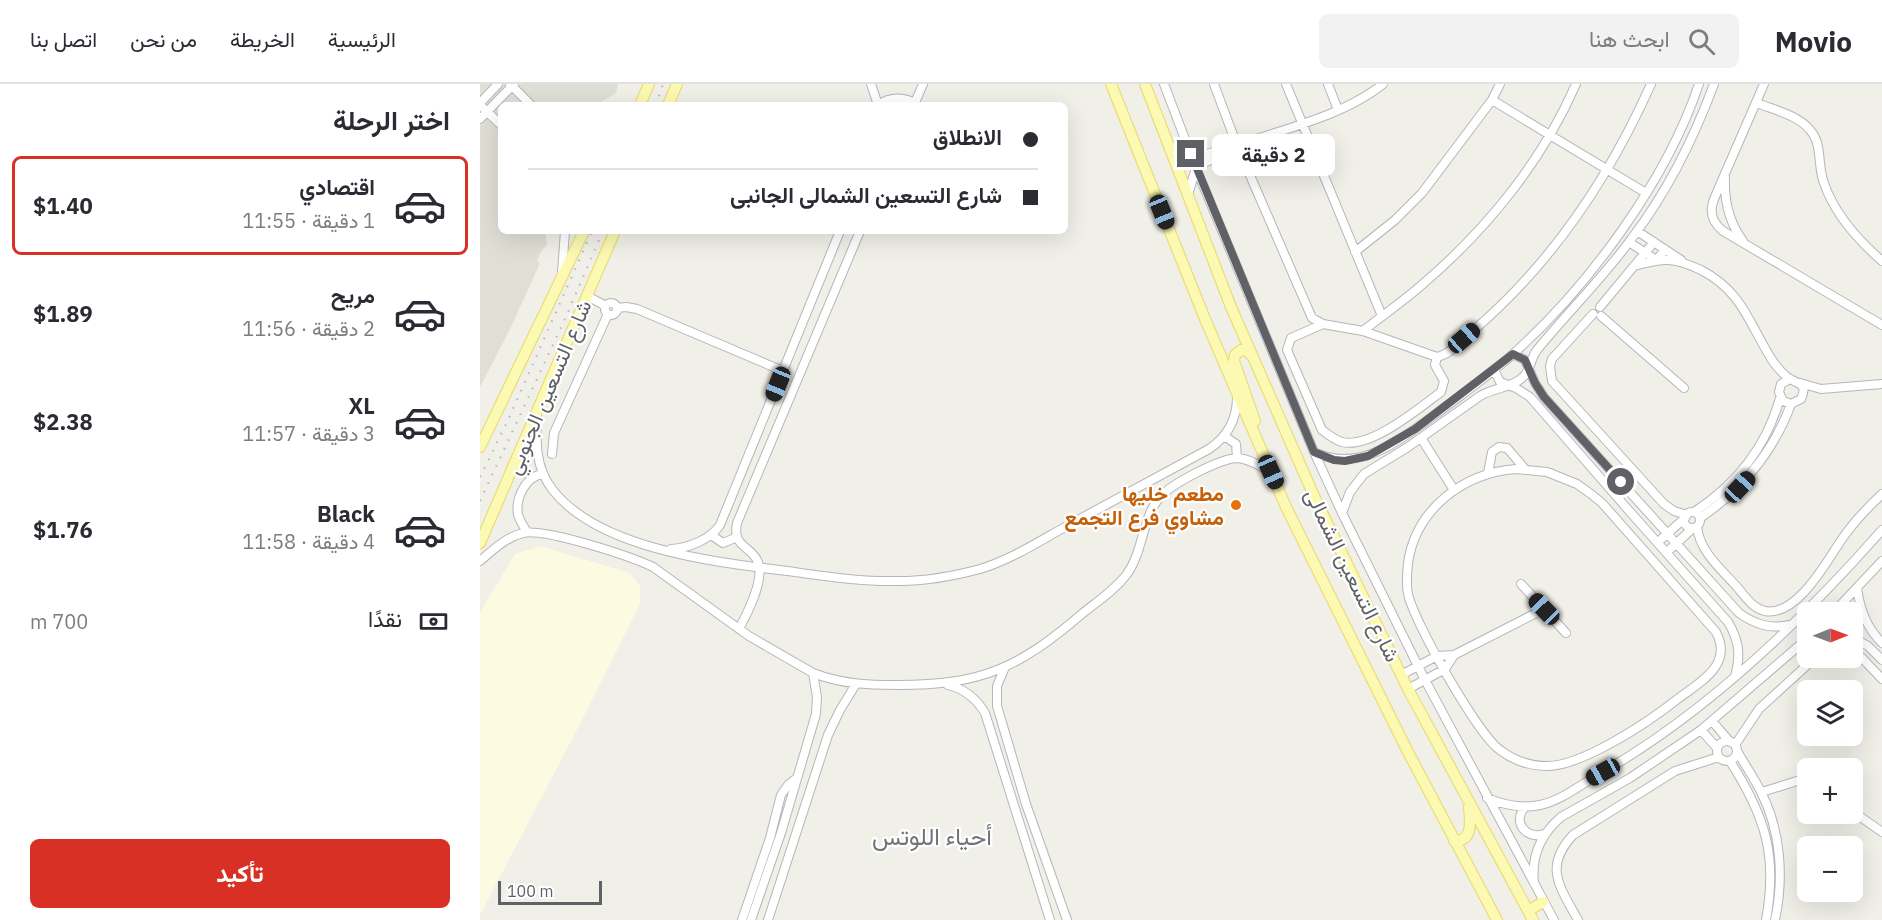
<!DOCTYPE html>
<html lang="ar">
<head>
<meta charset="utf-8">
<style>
	:root { --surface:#fff; --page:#f2f2f3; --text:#2b2b33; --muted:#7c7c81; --line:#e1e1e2; --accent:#d93025 }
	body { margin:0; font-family:"IBM Plex Sans",Vazirmatn,sans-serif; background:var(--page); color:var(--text); direction:rtl; height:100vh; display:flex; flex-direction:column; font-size:22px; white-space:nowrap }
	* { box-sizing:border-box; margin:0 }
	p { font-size:20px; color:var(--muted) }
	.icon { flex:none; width:33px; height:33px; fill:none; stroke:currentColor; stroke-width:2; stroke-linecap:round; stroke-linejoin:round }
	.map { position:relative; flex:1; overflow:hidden; direction:ltr }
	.details { display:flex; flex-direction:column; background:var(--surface); width:480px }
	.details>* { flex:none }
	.banner { position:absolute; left:18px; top:18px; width:570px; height:132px; border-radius:9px; box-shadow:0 6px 24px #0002; direction:rtl; display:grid; align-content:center; height:132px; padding:0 30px; background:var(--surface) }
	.needle { width:39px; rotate:89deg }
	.fabs { position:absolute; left:1317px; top:518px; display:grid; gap:12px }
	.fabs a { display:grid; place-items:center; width:66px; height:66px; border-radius:9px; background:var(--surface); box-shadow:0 6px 24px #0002; font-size:30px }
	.scale { position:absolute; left:18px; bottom:15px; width:104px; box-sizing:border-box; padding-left:6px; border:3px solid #5f6167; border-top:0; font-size:16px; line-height:21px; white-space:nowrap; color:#5f6167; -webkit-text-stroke:4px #fff; paint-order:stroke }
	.end { position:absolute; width:27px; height:27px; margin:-14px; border:8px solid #5f6167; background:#fff; box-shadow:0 0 0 3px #fff }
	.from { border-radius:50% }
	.bubble { position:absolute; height:42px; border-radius:9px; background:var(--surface); box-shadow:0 6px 24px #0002; font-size:20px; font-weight:700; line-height:42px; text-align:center; direction:rtl }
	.car { position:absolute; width:18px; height:36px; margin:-18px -9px; border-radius:8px; box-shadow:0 0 4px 2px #0007; background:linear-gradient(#222 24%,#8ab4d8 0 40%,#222 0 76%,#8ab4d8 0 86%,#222 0) }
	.banner b { display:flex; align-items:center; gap:21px; height:57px; font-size:22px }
	.banner b+b { border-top:2px solid var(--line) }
	.banner i { width:15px; height:15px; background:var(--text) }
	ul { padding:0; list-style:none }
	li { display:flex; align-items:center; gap:18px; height:99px; margin:0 12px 9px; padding:0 18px; border:3px solid transparent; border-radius:9px }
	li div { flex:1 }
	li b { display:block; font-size:22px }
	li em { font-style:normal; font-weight:700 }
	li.on { border-color:var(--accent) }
	li>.icon { width:54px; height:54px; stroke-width:1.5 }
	h2 { padding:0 30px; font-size:27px; line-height:72px }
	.pay { display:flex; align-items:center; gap:15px; height:66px; padding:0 30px; font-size:22px }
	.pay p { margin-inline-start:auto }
	.action { display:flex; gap:12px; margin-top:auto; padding:12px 30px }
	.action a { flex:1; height:69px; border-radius:9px; background:var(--accent); color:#fff; font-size:24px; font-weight:700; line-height:69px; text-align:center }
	header { display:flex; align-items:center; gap:36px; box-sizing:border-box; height:84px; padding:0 30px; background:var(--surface); border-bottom:2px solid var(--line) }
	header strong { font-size:28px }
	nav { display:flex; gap:33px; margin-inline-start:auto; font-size:21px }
	.search { width:420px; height:54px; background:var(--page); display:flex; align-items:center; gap:15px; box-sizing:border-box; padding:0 21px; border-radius:9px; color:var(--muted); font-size:22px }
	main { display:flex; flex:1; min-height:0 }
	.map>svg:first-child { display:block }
	.commercial { fill:#fcfae0 }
	.education { fill:#e0dfd6 }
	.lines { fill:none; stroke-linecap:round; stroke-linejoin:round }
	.minor-casing { stroke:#b5b6bb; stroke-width:10 }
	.major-casing { stroke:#ead866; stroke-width:12 }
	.minor { stroke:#fff; stroke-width:8 }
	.major { stroke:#fbf9b2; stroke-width:10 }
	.rail { stroke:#b5b5b7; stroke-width:2; stroke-dasharray:1.5 8; stroke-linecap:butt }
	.route { stroke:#5f6167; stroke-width:8 }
	.food-dot { fill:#e8710a; stroke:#fff; stroke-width:2 }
	.labels { text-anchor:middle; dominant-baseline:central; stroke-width:4.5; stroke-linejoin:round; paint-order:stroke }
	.street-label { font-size:21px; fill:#5f6167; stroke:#fff }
	.food-label { font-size:21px; font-weight:bold; fill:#c56008; stroke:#fff; text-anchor:end }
	.quarter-label { font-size:24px; fill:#707379; stroke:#fff }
</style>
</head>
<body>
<header>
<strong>Movio</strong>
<div class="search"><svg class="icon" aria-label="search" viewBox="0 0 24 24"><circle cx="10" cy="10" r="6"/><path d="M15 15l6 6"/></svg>ابحث هنا</div>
<nav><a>الرئيسية</a><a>الخريطة</a><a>من نحن</a><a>اتصل بنا</a></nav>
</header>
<main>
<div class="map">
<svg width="1402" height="836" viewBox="0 0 1402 836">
	<rect width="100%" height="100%" fill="#f0efe8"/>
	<!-- commercial -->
	<path class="commercial" d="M60,462l90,27 10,13v18l-59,118 -101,193v-303l35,-58z"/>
	<!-- education -->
	<path class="education" d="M0,0h138l-2,9 -20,12h-95v126h44l2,14 -6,6 -4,10 3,2 -29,64 -31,60z"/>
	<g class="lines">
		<defs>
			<path id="minor" d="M30,0l21,21
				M391,0l7,21
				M684,0l32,84 118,284 28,61 83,167 129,240
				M734,0l22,59 76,175 11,6 40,7 74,26c14,-3 26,-18 37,-27 78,-67 135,-152 177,-246
				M806,0l96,232
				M848,0l10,26
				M1284,0l-50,115c-5,13 -2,23 9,32l159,94
				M1012,16l154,93
				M0,19l18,-19
				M1277,19c17,7 41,12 53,27 13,14 7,36 14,53 10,30 34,57 58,78
				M0,21l21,20
				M398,21c12,-8 23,-9 37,-2
				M434,21l9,-21
				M0,35l34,-35
				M689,62c9,3 19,9 28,9 17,1 31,-13 48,-12 45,-16 99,-28 138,-59
				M1245,94c-1,24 4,44 18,63
				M708,111l8,-27 10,-6 33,-13 3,-3
				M1157,147l44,29
				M1149,158l27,18 9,-10
				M875,168l40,-32 27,-27 70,-93 8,-16
				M1154,182c30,-8 39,-9 67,4 43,22 49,57 73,93 4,5 8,10 13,14 9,7 22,5 14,22l-10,5 -8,-3 -4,-9 2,-8 9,-5
				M82,188l3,-41
				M107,212l19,10
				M125 225a6 6 0 1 1 12 0a6 6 0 1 1-12 0Z
				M1120,223l54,-65
				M137,224l9,-1 11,2 146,62
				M1113,230l-41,45 -2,7 2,15 112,123 10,7 13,4
				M1121,232l83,72
				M843,240l-32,14 -4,12 35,80c7,5 13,10 20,12 29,7 77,-34 99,-50l3,-11 -9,-16 2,-8
				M883,247c20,-16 42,-31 61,-48 63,-54 119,-123 152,-199
				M1033,270l12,6 10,23 9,14 195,216c17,12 31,16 51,12
				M1014,286l6,12 16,6 14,9 101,116 97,109c11,18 13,33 7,54
				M1320,299l21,6 61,-5
				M57,331c-1,27 -2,52 15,74 47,62 171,74 243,83 35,5 69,10 104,9 27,0 55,-5 81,-12 30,-9 58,-27 85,-42 48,-26 96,-52 144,-78 18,-12 28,-30 28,-52
				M744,352l12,8 1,14
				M941,354l33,52
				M834,368c46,22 85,-12 122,-38 25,-19 52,-38 76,-59 76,-68 154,-173 187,-271
				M72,370l2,-21 54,-119
				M1036,385l31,3 30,12 14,10 11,9 114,129c18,34 -18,51 -41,69 -28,22 -93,65 -128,65 -17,0 -34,-6 -47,-16 -22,-15 -86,-128 -92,-156 -2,-10 -1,-21 0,-31 8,-54 55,-90 108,-94z
				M1008,389l4,-21 7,-5 8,1 18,21
				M1214,428c43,-28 72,-64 86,-114
				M1204 436a8 8 0 1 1 16 0a8 8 0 1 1-16 0Z
				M862,429l8,-21 14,-18 44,-27 72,-51c13,-8 31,-8 42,-18 9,-7 8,-19 15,-28 31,-38 66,-72 95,-112 35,-46 62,-100 82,-154
				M1220,434c43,-29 73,-65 91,-114
				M1217,443c3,25 24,42 40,60 8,9 15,21 28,24 32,6 62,-50 77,-72 11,-16 25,-31 40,-45
				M47,448c-3,-5 -7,-11 -9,-17 -3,-17 8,-39 25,-41
				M231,451l12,8 14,-6
				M1178,458l27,-24
				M191,465c17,-1 39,-9 49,-24l120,-294
				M1187,468l26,-24
				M0,477c13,-11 26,-24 43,-28 22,-5 107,23 130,34l96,69 64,37c28,11 55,12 85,12 84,0 121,-17 185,-72 15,-12 32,-23 44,-39 17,-24 15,-58 34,-78 12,-13 60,-38 77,-38 12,1 22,8 33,14
				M1041,500l45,49
				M1377,504c3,21 9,39 25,55
				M1354,528l48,-51
				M259,545c8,-15 26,-49 19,-67 -7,-17 -26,-14 -21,-39l123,-292
				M1372,553l16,9 14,14
				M1372,569l10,5 20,21
				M525,583l-8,19v20l29,98 41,116
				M921,591l36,-19 17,-1 90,-46
				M468,601c17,4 28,13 37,28l65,207
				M928,605l37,-20 9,-14
				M1232,637l18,21
				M1221,646l16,18
				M1237 667a10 10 0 1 1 20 0a10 10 0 1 1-20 0Z
				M1255,661l24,-36 57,-52
				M1257,667c8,14 17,27 24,41 20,39 23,86 14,128
				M1250,677c35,55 48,94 36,159
				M1282,708l35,-11h11
				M1007,714c17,7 34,11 53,7 20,-4 39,-19 56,-29 107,-60 205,-154 286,-246
				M1045,723c-13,15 1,33 19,27
				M1372,727l30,21
				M1054,799c-3,-27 6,-48 27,-66l69,-39 71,-48 107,-92
				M262,836l28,-82 11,-43 7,-10 9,-7
				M271,836l30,-87 35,-119 1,-17 -4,-24
				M288,836l60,-185 12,-25 16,-26
				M1098,836c-18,-33 -35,-53 -5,-85l102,-64 44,-14"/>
			<path id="major" d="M631,0l94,235 81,188 122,245 89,168
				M665,0l86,223 83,189 94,193 125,231
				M160,21l9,-21
				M188,21l9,-21
				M771,271l-4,-4 -6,-1 -6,5 -1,6 21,60
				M0,363l104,-216
				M0,459l135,-312
				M974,757c20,0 16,-20 15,-34
				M1048,827l15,-9"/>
		</defs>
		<!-- minor casing -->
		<use href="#minor" class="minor-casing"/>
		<!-- major casing -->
		<use href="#major" class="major-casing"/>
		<!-- minor -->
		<use href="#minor" class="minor"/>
		<!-- major -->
		<use href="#major" class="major"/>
		<!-- rail -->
		<path class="rail" d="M176,21l7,-21
			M0,393l28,-57 84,-189
			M0,417l84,-180 39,-90"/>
	</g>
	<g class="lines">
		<!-- route -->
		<path class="route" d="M711,70l123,298 20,8 11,1 23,-5 47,-27 98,-75 12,6 10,23 9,14 77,85"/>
	</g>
	<!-- markers -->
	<circle class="food-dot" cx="756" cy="421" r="6"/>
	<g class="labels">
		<!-- street labels -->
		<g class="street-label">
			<text transform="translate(68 303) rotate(-67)">شارع التسعين الجنوبي</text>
			<text transform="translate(873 491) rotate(64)">شارع التسعين الشمالى</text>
		</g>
		<!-- food labels -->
		<g class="food-label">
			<text x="744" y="409">مطعم خليها<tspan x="744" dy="24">مشاوي فرع التجمع</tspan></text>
		</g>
		<!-- quarter labels -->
		<g class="quarter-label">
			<text x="452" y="752">أحياء اللوتس</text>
		</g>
	</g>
</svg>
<div class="fabs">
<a><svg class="needle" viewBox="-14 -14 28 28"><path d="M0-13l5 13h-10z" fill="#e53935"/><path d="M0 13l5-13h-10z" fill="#7c7c81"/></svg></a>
<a><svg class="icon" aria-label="layers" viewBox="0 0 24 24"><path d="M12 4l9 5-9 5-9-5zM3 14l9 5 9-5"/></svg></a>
<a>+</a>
<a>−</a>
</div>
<div class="scale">100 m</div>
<i class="end from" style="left:1141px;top:398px"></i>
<i class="end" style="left:711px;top:70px"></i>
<div class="bubble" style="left:732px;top:50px;width:123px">2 دقيقة</div>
<i class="car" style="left:682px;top:128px;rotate:158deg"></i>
<i class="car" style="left:984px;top:254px;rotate:49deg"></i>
<i class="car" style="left:298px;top:300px;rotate:202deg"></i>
<i class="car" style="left:791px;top:388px;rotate:156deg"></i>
<i class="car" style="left:1260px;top:403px;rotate:43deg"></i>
<i class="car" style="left:1064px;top:525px;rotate:316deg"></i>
<i class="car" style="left:1123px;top:688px;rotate:241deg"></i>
<div class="banner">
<b><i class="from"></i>الانطلاق</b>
<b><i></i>شارع التسعين الشمالى الجانبى</b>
</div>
</div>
<section class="details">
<h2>اختر الرحلة</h2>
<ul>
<li class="on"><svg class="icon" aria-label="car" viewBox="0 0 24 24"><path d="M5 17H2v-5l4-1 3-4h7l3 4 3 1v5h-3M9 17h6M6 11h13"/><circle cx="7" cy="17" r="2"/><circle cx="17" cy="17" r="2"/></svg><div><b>اقتصادي</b><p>1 دقيقة · 11:55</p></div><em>$1.40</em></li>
<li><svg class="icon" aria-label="car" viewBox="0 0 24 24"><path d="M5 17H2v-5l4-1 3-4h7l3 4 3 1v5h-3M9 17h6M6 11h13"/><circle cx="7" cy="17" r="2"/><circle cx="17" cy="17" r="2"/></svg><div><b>مريح</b><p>2 دقيقة · 11:56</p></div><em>$1.89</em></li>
<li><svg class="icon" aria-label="car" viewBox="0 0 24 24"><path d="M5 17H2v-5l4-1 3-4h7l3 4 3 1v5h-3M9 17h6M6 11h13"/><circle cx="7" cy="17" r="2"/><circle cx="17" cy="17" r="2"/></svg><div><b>XL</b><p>3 دقيقة · 11:57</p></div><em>$2.38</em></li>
<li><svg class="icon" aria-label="car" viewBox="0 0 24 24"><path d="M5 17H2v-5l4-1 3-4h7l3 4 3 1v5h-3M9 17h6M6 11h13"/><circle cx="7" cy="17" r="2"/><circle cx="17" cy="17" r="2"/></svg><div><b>Black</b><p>4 دقيقة · 11:58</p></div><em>$1.76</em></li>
</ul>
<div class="pay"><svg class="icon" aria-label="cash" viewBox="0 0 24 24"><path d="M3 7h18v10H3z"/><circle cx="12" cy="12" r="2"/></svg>نقدًا<p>700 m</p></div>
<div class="action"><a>تأكيد</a></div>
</section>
</main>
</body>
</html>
